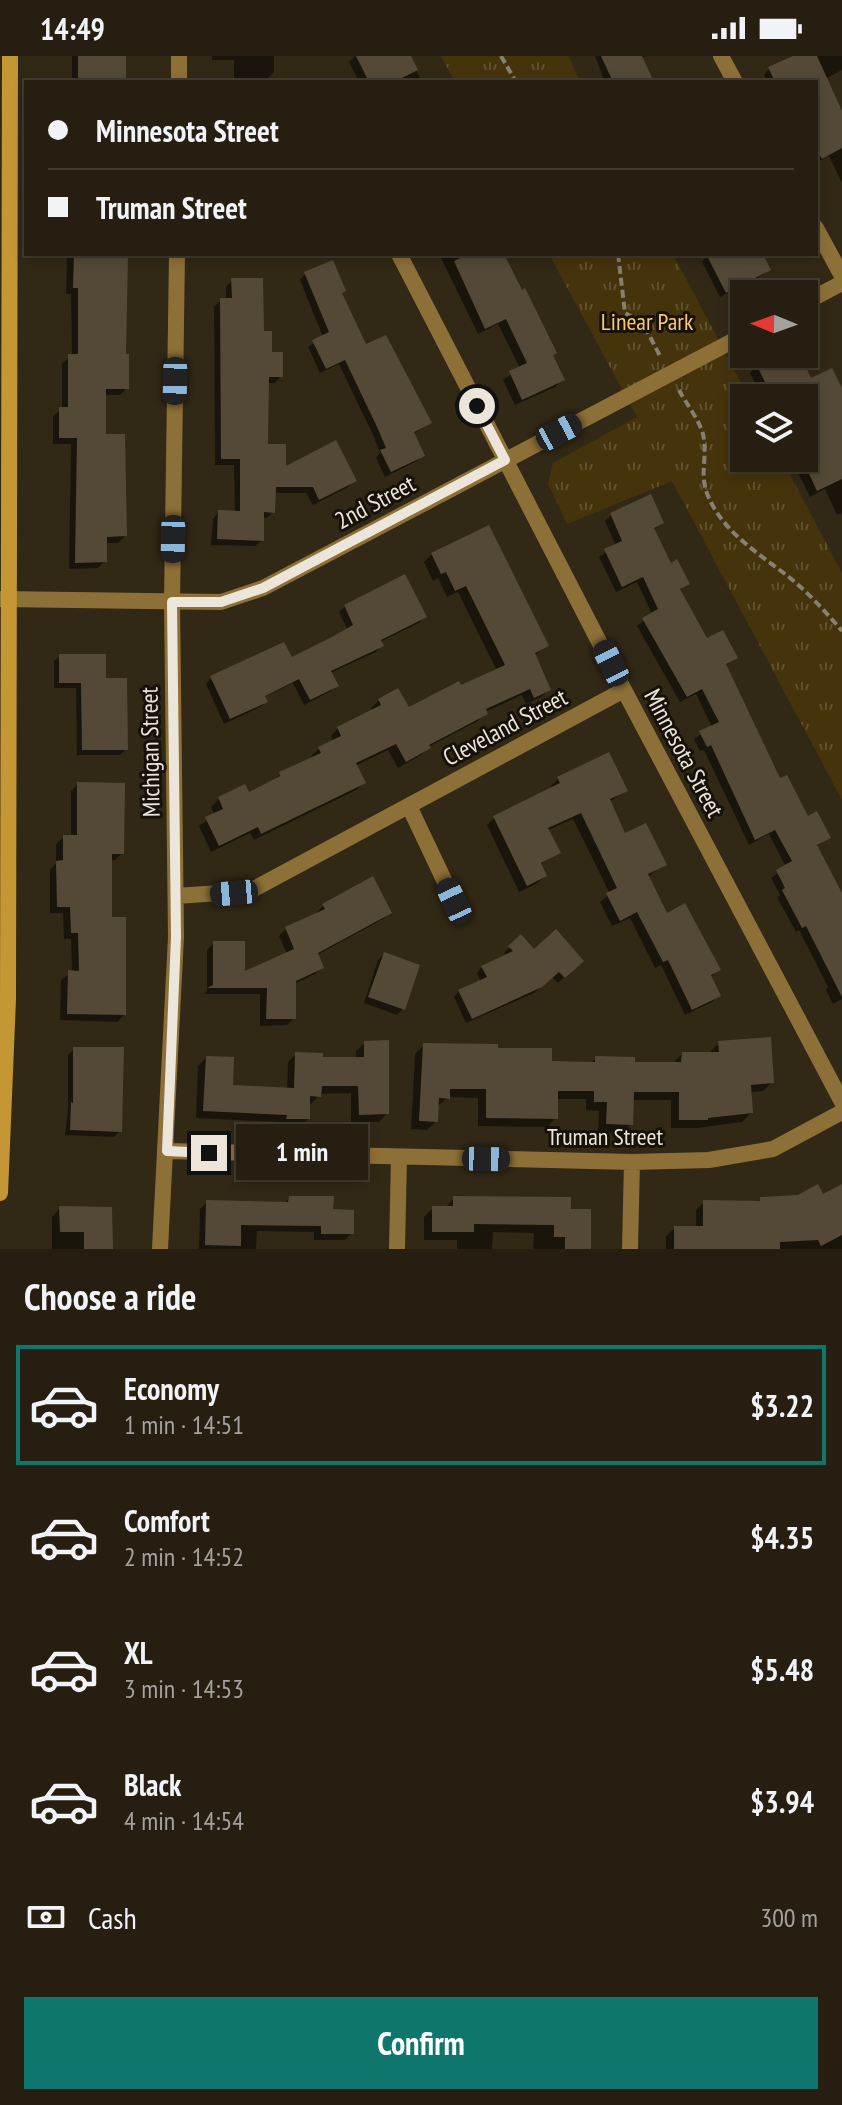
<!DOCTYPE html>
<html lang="en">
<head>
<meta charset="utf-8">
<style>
	:root { --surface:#261e10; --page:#322b1e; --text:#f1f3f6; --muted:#a4a29f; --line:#423c30; --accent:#0f766e }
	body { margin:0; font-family:"PT Sans Narrow",sans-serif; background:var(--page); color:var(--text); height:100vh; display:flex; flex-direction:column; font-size:30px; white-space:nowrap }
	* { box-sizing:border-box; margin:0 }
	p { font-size:26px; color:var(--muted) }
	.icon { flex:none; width:44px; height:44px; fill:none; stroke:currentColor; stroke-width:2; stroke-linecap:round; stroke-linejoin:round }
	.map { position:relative; height:1193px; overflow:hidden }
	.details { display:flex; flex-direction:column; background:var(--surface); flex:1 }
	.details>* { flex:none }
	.top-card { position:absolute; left:24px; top:24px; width:794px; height:176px; border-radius:0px; box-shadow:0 4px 12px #0003,0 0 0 2px var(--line); display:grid; align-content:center; height:176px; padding:0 24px; background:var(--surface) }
	.needle { width:52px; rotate:271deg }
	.buttons { position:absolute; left:730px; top:224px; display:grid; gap:16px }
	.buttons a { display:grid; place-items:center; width:88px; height:88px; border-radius:0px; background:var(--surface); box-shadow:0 4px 12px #0003,0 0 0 2px var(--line); font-size:40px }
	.end { position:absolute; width:36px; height:36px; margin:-18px; border:10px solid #ebe5da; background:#111; box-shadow:0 0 0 4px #111 }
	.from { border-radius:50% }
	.bubble { position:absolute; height:56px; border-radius:0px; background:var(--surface); box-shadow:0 4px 12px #0003,0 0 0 2px var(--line); font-size:26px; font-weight:800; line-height:56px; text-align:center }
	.car { position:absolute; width:24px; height:48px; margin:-24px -12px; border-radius:10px; box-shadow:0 0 6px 2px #0007; background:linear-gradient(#222 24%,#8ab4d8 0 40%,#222 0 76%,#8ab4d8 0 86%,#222 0) }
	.top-card b { display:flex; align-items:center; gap:28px; height:76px; font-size:30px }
	.top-card b+b { border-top:2px solid var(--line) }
	.top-card i { width:20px; height:20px; background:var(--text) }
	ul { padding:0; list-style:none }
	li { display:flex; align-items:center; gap:24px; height:120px; margin:0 16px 12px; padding:0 8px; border:4px solid transparent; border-radius:0px }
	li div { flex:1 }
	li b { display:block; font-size:30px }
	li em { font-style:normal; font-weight:800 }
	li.current { border-color:var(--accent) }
	li>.icon { width:72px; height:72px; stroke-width:1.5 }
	h2 { padding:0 24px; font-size:36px; line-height:96px }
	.pay { display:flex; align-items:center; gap:20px; height:88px; padding:0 24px; font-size:30px }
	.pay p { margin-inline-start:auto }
	.primary-button { display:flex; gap:16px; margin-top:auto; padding:16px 24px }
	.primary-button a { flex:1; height:92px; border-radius:0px; background:var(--accent); color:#fff; font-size:32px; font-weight:800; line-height:92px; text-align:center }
	.status { display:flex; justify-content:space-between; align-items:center; height:56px; padding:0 40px; background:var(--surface); direction:ltr }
	.status svg { height:22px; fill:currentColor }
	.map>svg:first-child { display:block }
	.park { fill:url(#park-tufts) }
	.shadow { fill:#0007 }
	.building { fill:#544936 }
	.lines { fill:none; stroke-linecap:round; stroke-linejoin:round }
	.path { stroke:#877f70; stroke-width:4; stroke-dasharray:8 4; stroke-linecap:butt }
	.minor { stroke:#8d7037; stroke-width:16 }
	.secondary { stroke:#c59634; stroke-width:16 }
	.route { stroke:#ebe5da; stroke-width:10 }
	.labels { text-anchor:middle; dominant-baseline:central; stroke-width:6; stroke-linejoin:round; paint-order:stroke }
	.park-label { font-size:24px; fill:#fbca6e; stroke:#16120a }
	.street-label { font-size:24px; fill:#ebe5da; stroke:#16120a }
</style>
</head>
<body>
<div class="status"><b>14:49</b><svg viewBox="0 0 49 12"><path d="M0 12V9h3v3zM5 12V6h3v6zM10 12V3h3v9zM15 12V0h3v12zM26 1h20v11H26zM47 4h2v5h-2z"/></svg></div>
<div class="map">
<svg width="842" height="1193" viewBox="0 0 842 1193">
	<defs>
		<pattern id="park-tufts" width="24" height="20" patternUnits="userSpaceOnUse" patternTransform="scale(2)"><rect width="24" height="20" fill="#45330c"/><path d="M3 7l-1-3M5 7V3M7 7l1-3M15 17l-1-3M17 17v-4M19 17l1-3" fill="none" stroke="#60502f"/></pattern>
	</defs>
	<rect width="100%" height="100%" fill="#322816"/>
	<!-- park -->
	<path class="park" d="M441,0h127l13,26h-126z
		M549,198h124l76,144h-5v60h37l61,115v227l-170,-319 -105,43 -19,-40 5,-21 84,-46z"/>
	<!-- shadow -->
	<path class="shadow" d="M72,0h52l2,26h-59l5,-2z
		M212,0h62v16l-7,7h-33v-19h-22z
		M355,0h54l13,26h-63l-10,-20z
		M595,0h51l-5,2 12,24h-55l5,-5z
		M798,0h44v14l-17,9 17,37v67l-13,-27 -13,7v-81h-49l-3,-7 5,-6z
		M67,198h59l-2,102 3,32 -7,7h-16v41l21,100 -7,7h-13v18l-7,7 -29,1 2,-125h-18v-28l9,-7v-46l10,-7 -1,-62h-5z
		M439,198h62l61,126 -7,7 -40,18 -12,-25 17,-12 -22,-44 -20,10z
		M704,198h58l7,15 -6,6 -43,22 -18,-35 4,-5z
		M305,218l35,20 25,53 64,76 -16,11 10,22 -6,5 -32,16 -9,-19 4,-5 -7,-18 -34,-71 -19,9 -12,-26 15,-10 -23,-57z
		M232,224l30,53 19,43 -6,7h-8l-1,63 18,23 71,11 -7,7 -35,18 -7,-12h-32l-1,19 -6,6h-5v22l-7,6 -44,-1 2,-26 6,-7 16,1 -1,-48h-19l-1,-158 7,-7h5v-13z
		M781,298h5l24,26 32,12v123l-1,-2 -4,2 -12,-26 -15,8 -19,-39h13v-60h-42l-12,-25 8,-8z
		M650,441l12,26 -9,7 17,35 17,18 -8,8 28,49 28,18 -10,8 54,115 28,38 22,18 -13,10 26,51v101l-9,5 -7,-14 2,-3 -29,-57 -3,2 -19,-35 3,-2 -9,-17 15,-11 -17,-33 -20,11 -45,-95 -4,1 -6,-12 18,-12 -16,-33 -16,8 -43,-76 15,-12 -15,-32 -21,10 -17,-35 17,-11 -11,-25 6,-6z
		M432,498l115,92 -13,10 15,34 -8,7 -15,7 -4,-9 -37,17 -7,9 -50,26 -7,8 -23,13 -10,-18 -33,16 9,17 -8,7 -102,50 -4,-7 -39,19 -12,-26 16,-11 -4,-8 8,-8 29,-5 24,-12 8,-8 33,-15 -2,-3 8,-7 14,-7 -2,-6 7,-8 35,-17 -2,-3 8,-8 29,10 89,-39 -39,-79 -11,5 -9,-19 -5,3 -9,-19z
		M345,550l79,11 -5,6 -39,19 1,4 -5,6 -46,21 6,12 -5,6 -27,14 -11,-22 -29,14 2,5 -6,5 -36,17 -18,-40 5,-6 80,-18 57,-29 -9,-19z
		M60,600l44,24 22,69 -6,6h-43l-1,-67h-22v-27z
		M558,723l67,12 -16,11 15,34 40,29 -17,12 19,38 52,55 -8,8 9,17 -7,7 -27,13 -24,-50 -6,3 -25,-50 -18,8 -12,-24 10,-8 -37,-75 -25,11 10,23 -18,12 5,11 -7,7 -19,9 -32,-67 7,-7 58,-29 -1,-3z
		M78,728l44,69 -7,7h-5v59l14,96 -7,7 -57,-2 1,-40 11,-8 -1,-33h-7l-1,-26h-13v-43l6,-7v-19l8,-7h7v-46z
		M372,823l18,33 -7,7 -66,36 5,12 -7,7 -21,10v34l-7,7 -27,1v-32h-56l3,-3v-41l7,-7 29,31 44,-20 -8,-18 7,-7 31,-14 -1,-2 7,-7z
		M521,881l13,15 47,9 -23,22 -6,-6 -18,16 -68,30 -12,-26 5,-6 22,-9 -4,-9 5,-6 25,-11 -3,-3z
		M384,898l19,55 -6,6 -33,-12 14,-43z
		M365,987l22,70 -8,9h-28v-29l-31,1 -9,10h-3v15l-8,8 -21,-1v-4l-83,-4 2,-52 8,-8 25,29 56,3 1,-28 8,-8 25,5h35v-8z
		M719,987l53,39 -9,9 -13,1 1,21 -9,9 -45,6h-26v-28h-39l-1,24 -9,9 -24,-1 1,-21 -13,-1v-11h-30v19l-9,9 -69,-1v-28l-30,-1 -11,10 -1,14 -9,9 -16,-1 4,-75 9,-9 72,5 54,13 40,1 6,-6 37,6 40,-1 9,-9 28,-2z
		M74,993l46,82 -6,6 -49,-2 3,-27v-53z
		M842,1131v62h-176v-13l9,-8h21v-18l8,-8 53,1 4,-4 62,-2z
		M289,1142l42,13 21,22 -7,7h-31v-8l-57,-1 -1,18h-57l1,-40 7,-7 76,2z
		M454,1142l115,13 20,38h-56l1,-16 -41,-1 -1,17h-35v-9h-33v-23l9,-9 13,-1z
		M60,1152l50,41h-58v-32z"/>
	<!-- building -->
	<path class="building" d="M78,0h48v26h-48z
		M356,0h55l7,14 -24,12h-25z
		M601,0h41l12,26h-41z
		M793,0h24l25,55v37l-20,11 -6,-11v-66h-41l-7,-15z
		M74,198h54l-2,100h3v35h-23v45h19l2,102 -20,1v25l-32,1 2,-125h-18v-31h9v-53h10v-66h-5z
		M468,198h36l18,36 3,-2 32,65 -4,2 12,25 -43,20 -13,-29 18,-8 -21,-44 -21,10 -31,-68z
		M706,198h57l8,16 -45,23z
		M333,204l13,31 -4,2 24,51 20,-9 46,88 -18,9 11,24 -34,16 -11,-22 6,-2 -8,-19 -33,-69 -19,9 -14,-29 17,-8 -25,-60z
		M231,222h32l1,53h8v21h11v25h-14l-1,67h18v22l50,-26 21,41 -38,19 -6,-13h-37l-1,26 -11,-1v29l-47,-2 1,-29 22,1v-52h-19l-1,-161h12z
		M776,298h24l11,24 21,-10 10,20v91l-25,12 -13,-28v-65h-31l-17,-34z
		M651,438l13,29 -10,5 17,35 6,-4 13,25 -10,5 27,49 16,-8 15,28 -12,6 54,114 7,-3 21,41 9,-5 14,27 -14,7 25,48v104l-36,-71 -4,2 -20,-38 3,-2 -9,-18 16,-9 -17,-31 -20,10 -44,-95 -4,2 -8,-16 20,-9 -17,-33 -15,8 -45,-79 16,-9 -15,-32 -21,10 -18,-38 18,-8 -12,-28z
		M489,469l60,121 -14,7 16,37 -17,8 -4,-9 -44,20 2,5 -59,31 2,3 -25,14 -10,-18 -40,19 10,20 -105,51 -3,-7 -39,19 -14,-29 18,-8 -5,-12 27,-13 4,8 31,-16 -1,-4 42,-19 -3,-6 23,-11 -4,-9 44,-22 -3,-6 20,-11 11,19 50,-26 2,4 44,-20 -39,-79 -11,5 -9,-19 -5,2 -10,-21z
		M405,518l22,43 -46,23 3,6 -53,25 8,15 -29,14 -11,-21 -34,17 3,6 -38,17 -20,-43 74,-34 8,15 38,-19 23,-13 -9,-20z
		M59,598h47v24h21l1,72h-46l-1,-67h-22z
		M609,696l19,39 -18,8 15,34 21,-10 21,42 -19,9 19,39 18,-10 36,67 -10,5 10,21 -29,14 -24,-50 -5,2 -26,-50 -17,9 -14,-28 11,-5 -36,-75 -33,15 13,25 -20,10 6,13 -20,10 -34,-70 67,-33 -3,-6z
		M77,726l48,1 -1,71h-12v63h14v98l-59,-1 1,-44 11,1 -1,-38h-7l-1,-26h-13l-1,-46 7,-1v-25h14z
		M373,820l19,37 -74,40 6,15 -28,13v38h-30l1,-31h-60l6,-3v-44h32v30l49,-22 -9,-22 40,-18 -3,-5z
		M556,873l28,32 -19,17 -6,-6 -17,15 -70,32 -14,-29 29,-13 -6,-11 32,-15 -5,-5 13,-12 13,15z
		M384,896l36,13 -15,45 -37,-13z
		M771,981l3,46 -23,2 2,28 -45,5v2h-29v-28h-45l-1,33 -27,-1 1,-22h-13v-11h-36v28l-72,-1v-29h-36v10l-11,-1 -1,24 -19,-1 4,-78 75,1v4h54v13l43,1v-6l40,1v5h46l1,-10h37l-1,-11z
		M389,984v74l-30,1 -1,-29h-36l-1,11 -11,-1v23h-24l1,-4 -84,-4 3,-55 28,1 -1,28 61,3 1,-36 28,1v4h41v-16z
		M73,991h51l-2,85 -52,-2 1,-28 2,1z
		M818,1128l5,10 19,-10v51l-21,11 -3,-6 -38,2v7h-106v-23h29v-26l57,1v-4l38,-2z
		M289,1140h45l-1,13 21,1v24h-33v-8l-80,-1v21l-36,-1 1,-45 82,2z
		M453,1140l118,1v12h20v40h-26v-12h-11v-12l-80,-1v8h-42v-26h21z
		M59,1150l53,1 1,42h-29v-17h-24z"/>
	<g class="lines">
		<!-- path -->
		<path class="path" d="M501,0l15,26
			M618,198l7,59 18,10 18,35
			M679,334c7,14 24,34 25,50 3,28 -7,38 9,66 16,29 46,48 72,68 21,16 40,37 57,57"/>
		<!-- minor -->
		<path class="minor" d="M179,0v26
			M721,0l14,26
			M816,172l26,48
			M399,198l225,436 218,412
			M804,247l38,-20
			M0,543l221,3 42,-14 481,-253
			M409,750l45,95
			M176,840l74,-5 374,-201
			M167,1095l465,11 77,-2 64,-11 69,-37
			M160,1193l16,-312 -4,-335 5,-348
			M397,1193l2,-92
			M630,1193l2,-87"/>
		<!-- secondary -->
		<path class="secondary" d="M0,1137l8,-194 2,-943"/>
	</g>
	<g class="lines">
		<!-- route -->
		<path class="route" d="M209,1097l-42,-2 9,-214 -4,-335h49l42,-14 242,-128 -28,-54"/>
	</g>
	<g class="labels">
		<!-- park labels -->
		<g class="park-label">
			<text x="647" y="265">Linear Park</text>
		</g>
		<!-- street labels -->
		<g class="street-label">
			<text transform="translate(375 446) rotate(-28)">2nd Street</text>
			<text transform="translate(505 671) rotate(-28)">Cleveland Street</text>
			<text transform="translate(150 696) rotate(-91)">Michigan Street</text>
			<text transform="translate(684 697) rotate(62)">Minnesota Street</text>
			<text x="605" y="1080">Truman Street</text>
		</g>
	</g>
</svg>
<div class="buttons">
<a><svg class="needle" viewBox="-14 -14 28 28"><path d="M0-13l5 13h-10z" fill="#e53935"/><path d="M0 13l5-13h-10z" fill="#a4a29f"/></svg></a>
<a><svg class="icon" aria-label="layers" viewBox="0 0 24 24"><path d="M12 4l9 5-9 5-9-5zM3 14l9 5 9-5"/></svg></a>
</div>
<i class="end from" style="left:477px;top:350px"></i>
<i class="end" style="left:209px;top:1097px"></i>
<div class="bubble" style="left:236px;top:1068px;width:132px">1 min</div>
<i class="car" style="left:175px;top:325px;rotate:181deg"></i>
<i class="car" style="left:559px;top:376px;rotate:62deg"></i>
<i class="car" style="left:173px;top:483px;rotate:181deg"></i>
<i class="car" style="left:611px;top:607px;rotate:333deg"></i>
<i class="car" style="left:234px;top:837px;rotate:265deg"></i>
<i class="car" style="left:454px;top:845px;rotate:335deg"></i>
<i class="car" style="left:486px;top:1103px;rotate:91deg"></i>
<div class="top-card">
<b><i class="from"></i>Minnesota Street</b>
<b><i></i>Truman Street</b>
</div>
</div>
<section class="details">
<h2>Choose a ride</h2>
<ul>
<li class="current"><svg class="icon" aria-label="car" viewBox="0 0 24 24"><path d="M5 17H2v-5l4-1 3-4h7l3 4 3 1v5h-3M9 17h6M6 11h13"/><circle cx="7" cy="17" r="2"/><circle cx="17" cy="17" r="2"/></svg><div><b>Economy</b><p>1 min · 14:51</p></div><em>$3.22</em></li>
<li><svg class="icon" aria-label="car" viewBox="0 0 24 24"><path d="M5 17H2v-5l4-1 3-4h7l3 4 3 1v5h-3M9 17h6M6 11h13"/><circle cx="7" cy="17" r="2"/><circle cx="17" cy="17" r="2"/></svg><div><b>Comfort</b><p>2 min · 14:52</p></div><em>$4.35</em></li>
<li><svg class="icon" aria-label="car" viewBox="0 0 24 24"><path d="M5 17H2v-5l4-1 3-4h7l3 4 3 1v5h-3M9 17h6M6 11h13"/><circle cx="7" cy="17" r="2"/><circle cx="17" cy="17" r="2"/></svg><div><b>XL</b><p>3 min · 14:53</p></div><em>$5.48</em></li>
<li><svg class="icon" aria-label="car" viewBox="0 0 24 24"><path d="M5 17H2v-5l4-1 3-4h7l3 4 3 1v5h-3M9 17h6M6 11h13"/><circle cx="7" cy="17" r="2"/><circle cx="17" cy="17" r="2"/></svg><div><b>Black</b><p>4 min · 14:54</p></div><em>$3.94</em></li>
</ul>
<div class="pay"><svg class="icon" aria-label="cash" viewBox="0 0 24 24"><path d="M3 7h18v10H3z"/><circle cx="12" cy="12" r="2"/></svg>Cash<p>300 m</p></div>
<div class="primary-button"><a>Confirm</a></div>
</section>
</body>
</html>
